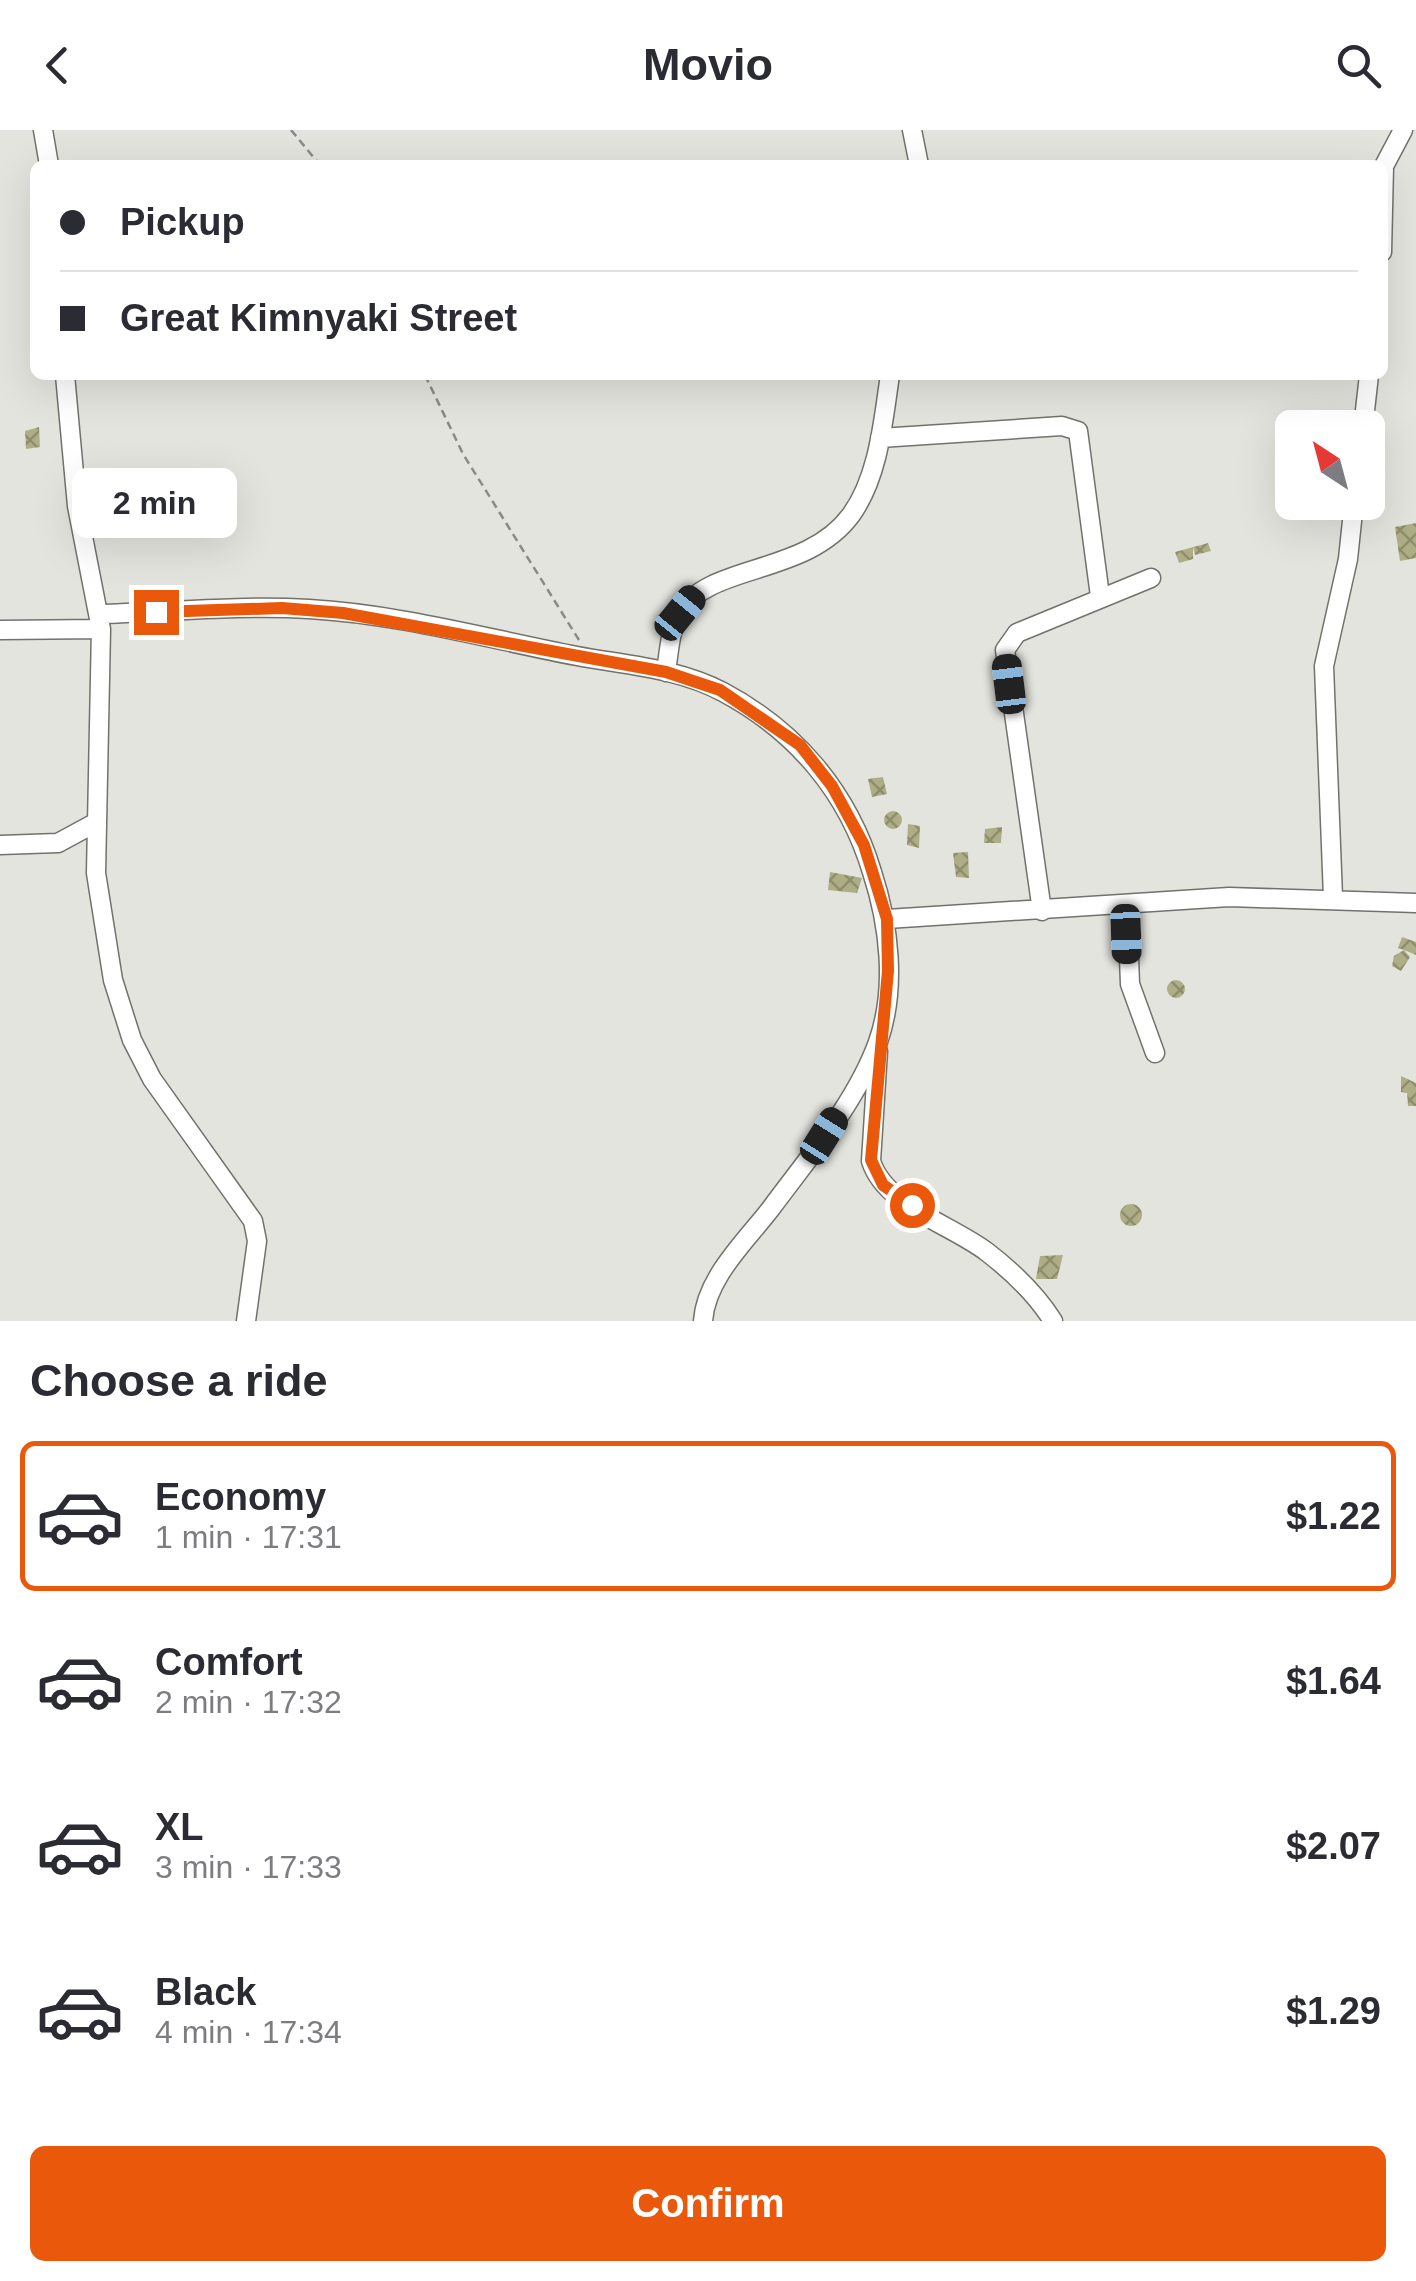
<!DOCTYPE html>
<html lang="en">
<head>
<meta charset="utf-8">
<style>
	:root { --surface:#fff; --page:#f7f7f7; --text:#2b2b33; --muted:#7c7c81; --line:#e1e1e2; --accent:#ea580c }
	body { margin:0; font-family:Arial,sans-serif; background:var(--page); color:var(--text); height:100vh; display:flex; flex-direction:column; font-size:38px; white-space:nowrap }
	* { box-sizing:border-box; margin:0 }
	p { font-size:32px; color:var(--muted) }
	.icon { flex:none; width:55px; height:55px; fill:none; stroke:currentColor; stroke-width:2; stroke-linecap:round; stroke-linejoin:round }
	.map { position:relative; height:1191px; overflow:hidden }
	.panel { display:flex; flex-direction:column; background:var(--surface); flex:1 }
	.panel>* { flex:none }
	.banner { position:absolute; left:30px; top:30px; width:1358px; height:220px; border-radius:15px; box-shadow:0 10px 40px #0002; display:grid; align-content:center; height:220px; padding:0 30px; background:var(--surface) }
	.needle { width:65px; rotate:324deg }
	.buttons { position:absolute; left:1275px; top:280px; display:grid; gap:20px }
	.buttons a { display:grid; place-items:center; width:110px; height:110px; border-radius:15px; background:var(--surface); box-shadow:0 10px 40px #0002; font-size:50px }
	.end { position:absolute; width:45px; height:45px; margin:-22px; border:12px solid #ea580c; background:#fff; box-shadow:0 0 0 5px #fff }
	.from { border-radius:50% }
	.bubble { position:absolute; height:70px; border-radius:15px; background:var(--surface); box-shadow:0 10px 40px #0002; font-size:32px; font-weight:800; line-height:70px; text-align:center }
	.car { position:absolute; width:30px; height:60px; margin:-30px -15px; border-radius:12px; box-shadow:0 0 8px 2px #0007; background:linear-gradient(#222 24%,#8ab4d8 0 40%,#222 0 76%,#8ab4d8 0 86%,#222 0) }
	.banner b { display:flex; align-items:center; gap:35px; height:95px; font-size:38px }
	.banner b+b { border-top:2px solid var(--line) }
	.banner i { width:25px; height:25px; background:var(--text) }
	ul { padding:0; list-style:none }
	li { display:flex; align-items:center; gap:30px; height:150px; margin:0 20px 15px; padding:0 10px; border:5px solid transparent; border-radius:15px }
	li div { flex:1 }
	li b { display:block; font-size:38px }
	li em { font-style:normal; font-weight:800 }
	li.on { border-color:var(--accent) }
	li>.icon { width:90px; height:90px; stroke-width:1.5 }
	h2 { padding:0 30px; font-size:45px; line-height:120px }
	.cta { display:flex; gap:20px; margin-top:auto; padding:20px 30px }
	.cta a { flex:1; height:115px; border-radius:15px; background:var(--accent); color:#fff; font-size:40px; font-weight:800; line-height:115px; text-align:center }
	header { display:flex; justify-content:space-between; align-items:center; height:130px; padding:0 30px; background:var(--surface); font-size:45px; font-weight:800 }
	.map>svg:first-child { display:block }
	.building { fill:url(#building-cross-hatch) }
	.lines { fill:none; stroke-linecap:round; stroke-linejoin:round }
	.minor-casing { stroke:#72726d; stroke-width:21 }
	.path { stroke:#8a8a87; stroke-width:2.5; stroke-dasharray:8 5; stroke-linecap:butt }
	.minor { stroke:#fff; stroke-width:18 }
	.route { stroke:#ea580c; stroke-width:12 }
</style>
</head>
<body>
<header><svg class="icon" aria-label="back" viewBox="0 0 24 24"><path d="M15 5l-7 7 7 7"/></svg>Movio<svg class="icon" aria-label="search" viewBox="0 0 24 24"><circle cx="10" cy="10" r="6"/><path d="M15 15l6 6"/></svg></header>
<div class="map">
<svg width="1416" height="1191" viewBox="0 0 1416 1191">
	<defs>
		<pattern id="building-cross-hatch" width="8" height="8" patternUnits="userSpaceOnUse" patternTransform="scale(2.5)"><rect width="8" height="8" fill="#aeae86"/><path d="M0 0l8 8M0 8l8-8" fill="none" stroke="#8e8e6d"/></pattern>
	</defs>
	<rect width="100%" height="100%" fill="#e4e4df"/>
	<!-- building -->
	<path class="building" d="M39,297l1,20 -14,2 -1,-18z
		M1416,393v35l-16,3 -5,-34z
		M1208,413l3,8 -16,4 -2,-8v12l-14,4 -4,-11z
		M883,647l4,17 -15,3 -4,-18z
		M884 690a9 9 0 1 1 18 0a9 9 0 1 1-18 0Z
		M908,694l12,2 -1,22 -12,-3z
		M1002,697l-1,16h-17l1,-14z
		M968,722l1,26 -13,-1 -3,-24z
		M830,742l32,6 -5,15 -29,-3z
		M1402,807l14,5v13l-12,-5 6,7 -9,14 -9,-5 2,-10 10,-6 -6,-2z
		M1167 859a9 9 0 1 1 18 0a9 9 0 1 1-18 0Z
		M1401,946l15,7v23h-8l-1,-13 -6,-1z
		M1120 1085a11 11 0 1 1 22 0a11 11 0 1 1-22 0Z
		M1063,1125l-6,24h-21l4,-23z"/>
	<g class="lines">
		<defs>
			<path id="minor" d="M43,0l6,35
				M912,0l7,35
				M1382,122l2,-86 19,-36
				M65,245l12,131 24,123 -5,244 17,107 19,60 20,39 101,142 4,20 -11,80
				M1363,298l6,-53
				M880,308l182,-12 16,5 22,165
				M98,484c70,-2 141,-9 211,-5 89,5 180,30 268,47 48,9 101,12 146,36 73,39 125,100 149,180 17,52 25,116 6,170 -21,59 -69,115 -106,165 -25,33 -66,70 -69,114
				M0,500l101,-1
				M666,542c3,-20 4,-43 14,-60 30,-49 126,-36 171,-97 28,-39 32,-94 39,-140
				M0,715l58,-2 37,-20
				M1333,767l-9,-231 24,-107 6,-57
				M1127,775l3,79 25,69
				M1042,781l-37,-261 12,-17 134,-55
				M887,789l342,-22 187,6
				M878,921l-7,110c14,45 81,64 116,91 26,20 49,42 66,69"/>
		</defs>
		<!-- minor casing -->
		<use href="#minor" class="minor-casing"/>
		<!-- path -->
		<path class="path" d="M291,0l29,35
			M425,245l38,79 116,186"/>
		<!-- minor -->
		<use href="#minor" class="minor"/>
	</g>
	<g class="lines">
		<!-- route -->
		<path class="route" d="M156,482l126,-4 61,5 323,59 54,18 80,55 32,41 32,59 23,74 1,52 -17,189 12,25 29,20"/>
	</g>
</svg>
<div class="buttons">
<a><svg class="needle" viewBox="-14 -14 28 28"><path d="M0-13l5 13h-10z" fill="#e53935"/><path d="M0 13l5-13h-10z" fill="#7c7c81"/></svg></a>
</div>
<i class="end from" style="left:912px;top:1075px"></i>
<i class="end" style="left:156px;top:482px"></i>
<div class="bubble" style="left:72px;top:338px;width:165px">2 min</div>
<i class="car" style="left:680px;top:483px;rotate:39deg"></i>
<i class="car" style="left:1009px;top:554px;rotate:353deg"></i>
<i class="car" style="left:1126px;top:804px;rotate:178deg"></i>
<i class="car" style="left:824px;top:1006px;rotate:32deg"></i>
<div class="banner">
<b><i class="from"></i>Pickup</b>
<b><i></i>Great Kimnyaki Street</b>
</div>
</div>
<section class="panel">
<h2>Choose a ride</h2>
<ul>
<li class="on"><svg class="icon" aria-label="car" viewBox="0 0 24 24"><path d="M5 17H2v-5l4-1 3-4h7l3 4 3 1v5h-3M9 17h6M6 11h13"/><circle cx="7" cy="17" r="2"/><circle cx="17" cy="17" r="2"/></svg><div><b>Economy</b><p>1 min · 17:31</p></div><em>$1.22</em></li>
<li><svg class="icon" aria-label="car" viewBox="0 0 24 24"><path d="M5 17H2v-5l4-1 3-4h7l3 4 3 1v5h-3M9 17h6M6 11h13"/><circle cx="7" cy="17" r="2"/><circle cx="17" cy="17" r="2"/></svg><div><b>Comfort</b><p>2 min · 17:32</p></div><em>$1.64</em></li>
<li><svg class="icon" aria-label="car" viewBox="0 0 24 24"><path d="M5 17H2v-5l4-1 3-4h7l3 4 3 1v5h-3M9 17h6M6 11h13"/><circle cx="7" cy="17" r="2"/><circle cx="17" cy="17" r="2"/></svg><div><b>XL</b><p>3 min · 17:33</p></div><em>$2.07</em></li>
<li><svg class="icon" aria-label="car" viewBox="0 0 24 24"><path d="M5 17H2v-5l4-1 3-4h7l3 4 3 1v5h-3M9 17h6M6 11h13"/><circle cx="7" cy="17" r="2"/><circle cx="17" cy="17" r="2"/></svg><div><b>Black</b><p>4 min · 17:34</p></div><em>$1.29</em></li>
</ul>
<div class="cta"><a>Confirm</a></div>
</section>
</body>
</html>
